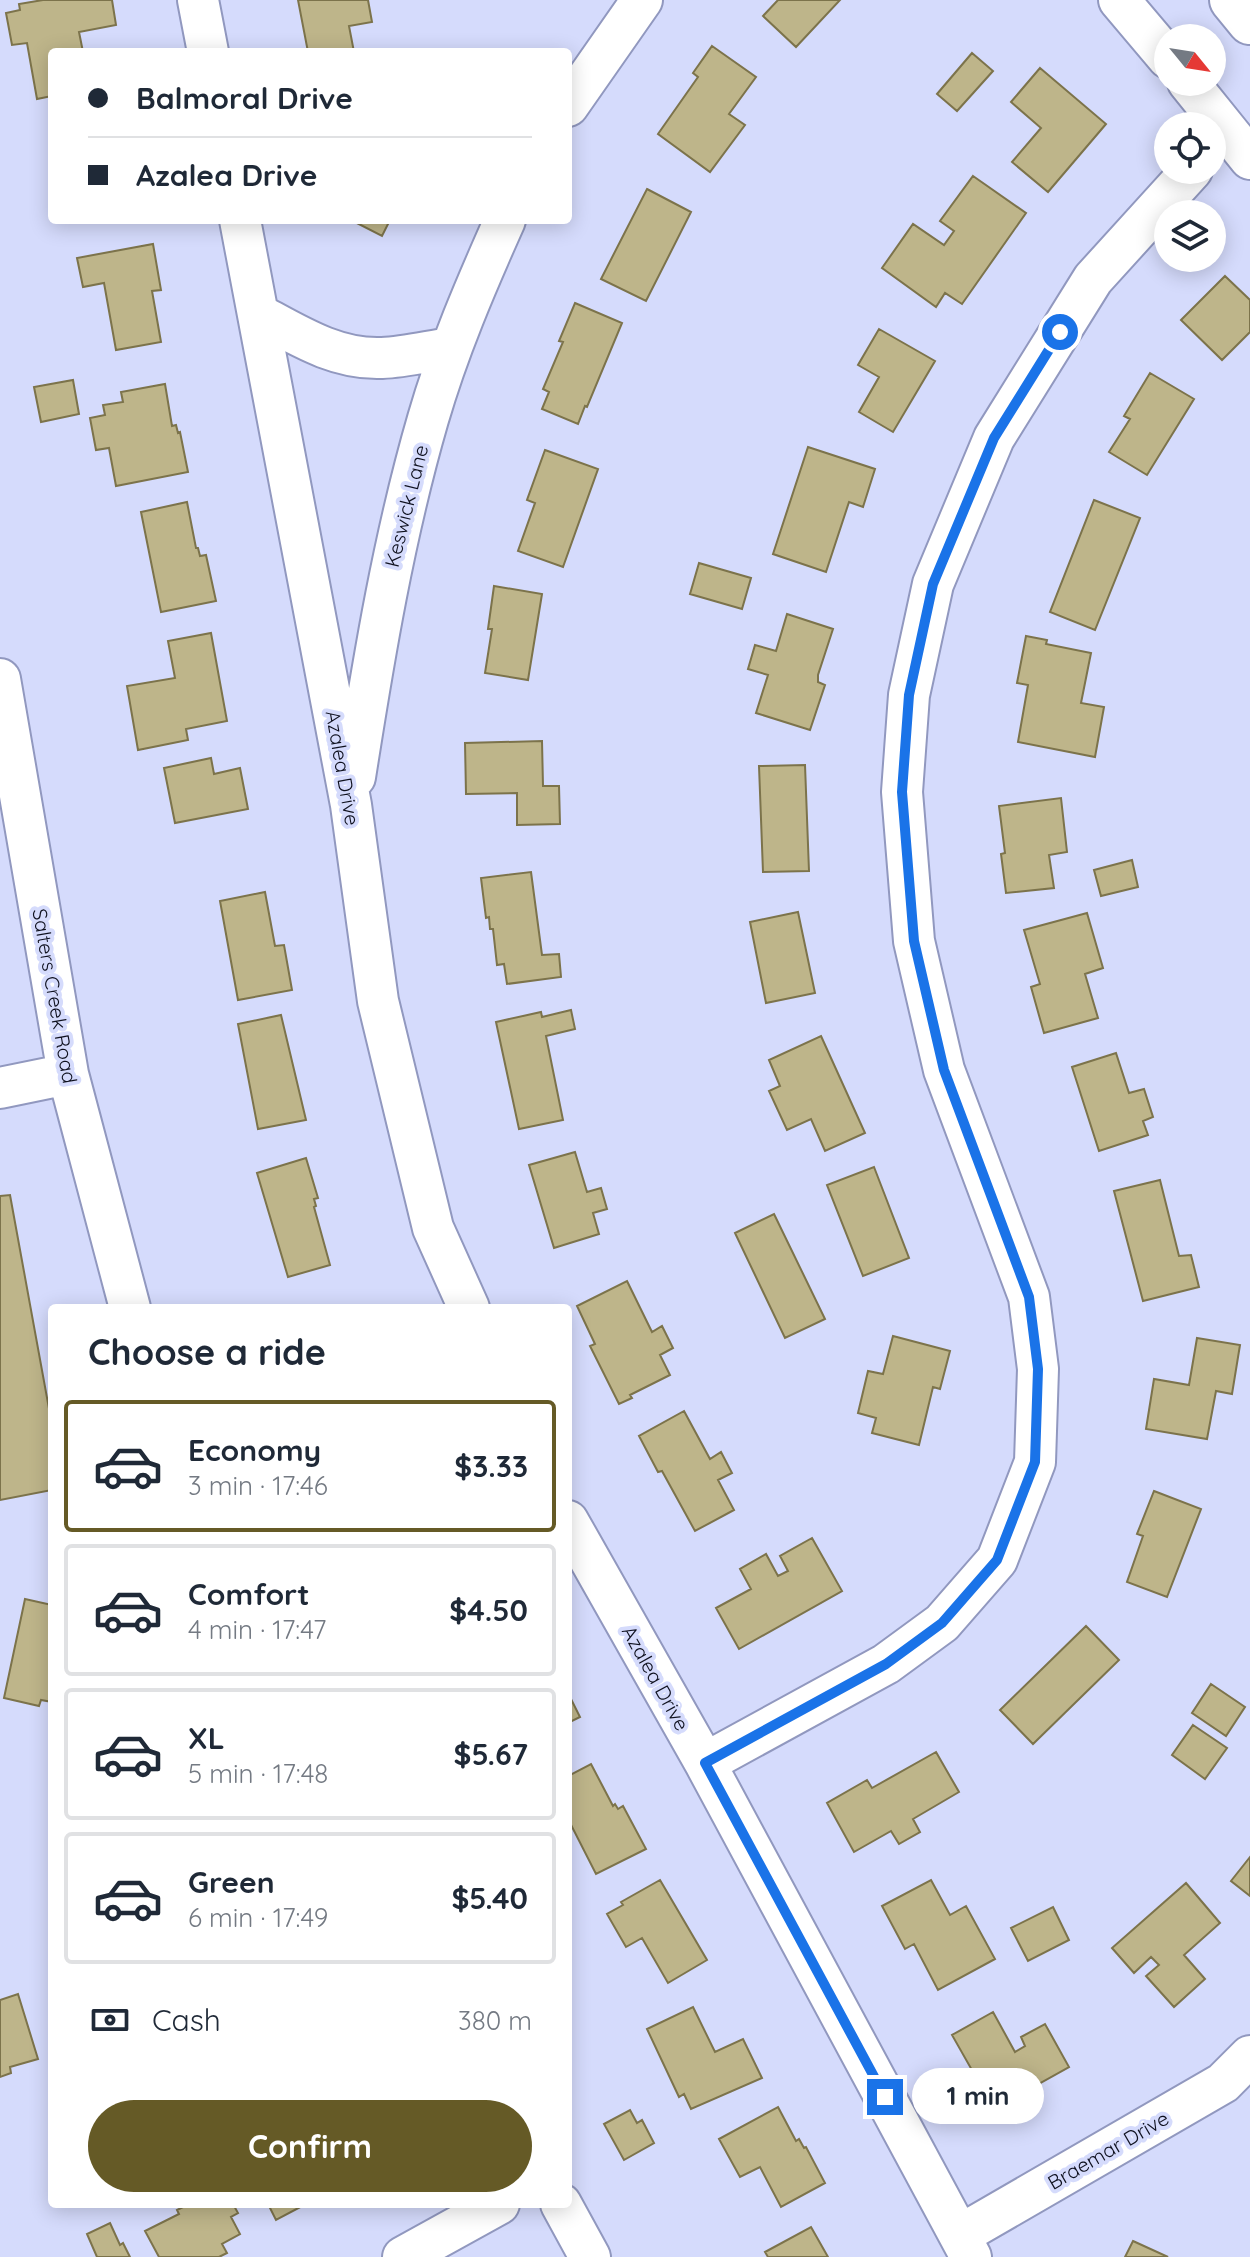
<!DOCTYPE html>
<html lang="en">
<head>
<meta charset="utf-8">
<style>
	:root { --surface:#fff; --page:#f6f6f7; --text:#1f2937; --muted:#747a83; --line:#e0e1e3; --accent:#655a26 }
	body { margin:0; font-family:Quicksand,sans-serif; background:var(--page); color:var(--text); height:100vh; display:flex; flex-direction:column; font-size:30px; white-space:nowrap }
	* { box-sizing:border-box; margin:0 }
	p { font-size:26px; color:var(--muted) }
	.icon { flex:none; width:44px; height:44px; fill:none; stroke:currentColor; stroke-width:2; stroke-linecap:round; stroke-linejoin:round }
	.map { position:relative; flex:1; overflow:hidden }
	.details { position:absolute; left:48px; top:1304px; width:524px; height:904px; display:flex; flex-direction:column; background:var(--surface); border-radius:8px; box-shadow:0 4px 20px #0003 }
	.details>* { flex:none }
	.top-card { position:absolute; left:48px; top:48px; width:524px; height:176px; border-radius:8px; box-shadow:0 4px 20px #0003; display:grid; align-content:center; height:176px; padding:0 40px; background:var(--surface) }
	.needle { width:52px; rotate:120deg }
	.controls { position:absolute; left:1154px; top:24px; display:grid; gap:16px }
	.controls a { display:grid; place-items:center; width:72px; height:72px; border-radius:50%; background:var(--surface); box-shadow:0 4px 20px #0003; font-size:40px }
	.end { position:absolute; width:36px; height:36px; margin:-18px; border:10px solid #1a73e8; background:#fff; box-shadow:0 0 0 4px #fff }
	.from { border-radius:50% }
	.bubble { position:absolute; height:56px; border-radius:28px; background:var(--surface); box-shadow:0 4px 20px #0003; font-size:26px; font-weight:800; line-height:56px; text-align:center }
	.top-card b { display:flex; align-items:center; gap:28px; height:76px; font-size:30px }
	.top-card b+b { border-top:2px solid var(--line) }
	.top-card i { width:20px; height:20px; background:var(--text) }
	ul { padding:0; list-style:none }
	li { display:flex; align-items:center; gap:24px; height:132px; margin:0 16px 12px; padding:0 24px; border:4px solid var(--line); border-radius:8px }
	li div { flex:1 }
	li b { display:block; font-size:30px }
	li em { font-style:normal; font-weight:800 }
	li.on { border-color:var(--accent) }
	li>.icon { width:72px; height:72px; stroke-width:1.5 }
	h2 { padding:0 40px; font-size:36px; line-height:96px }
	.pay { display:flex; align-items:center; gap:20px; height:88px; padding:0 40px; font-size:30px }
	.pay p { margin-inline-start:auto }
	.cta { display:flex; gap:16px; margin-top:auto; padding:16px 40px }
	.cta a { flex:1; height:92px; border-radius:48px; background:var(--accent); color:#fff; font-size:32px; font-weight:800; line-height:92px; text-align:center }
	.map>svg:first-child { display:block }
	.building { fill:#beb58a; stroke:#7c734b; stroke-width:2 }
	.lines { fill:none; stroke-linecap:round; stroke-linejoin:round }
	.minor-casing { stroke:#9198bf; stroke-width:44 }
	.highway-casing { stroke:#9198bf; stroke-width:48 }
	.minor { stroke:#fff; stroke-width:40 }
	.highway { stroke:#fff; stroke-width:44 }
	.route { stroke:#1a73e8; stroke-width:10 }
	.labels { text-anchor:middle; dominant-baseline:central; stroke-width:8; stroke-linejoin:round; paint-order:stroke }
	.street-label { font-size:20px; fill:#0e101e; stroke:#d5dbfc }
</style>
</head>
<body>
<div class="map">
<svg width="1250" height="2257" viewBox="0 0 1250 2257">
	<rect width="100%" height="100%" fill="#d5dbfc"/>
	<!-- building -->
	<path class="building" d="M43,0h69l4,25 -37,7 4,20h-31v44l-15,3 -10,-56 -15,2 -6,-32 14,-3 -1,-6z
		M298,0h70l4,22 -23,4 5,26h-46z
		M778,0h62l-44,47 -33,-31z
		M712,46l44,31 -27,37 16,11 -35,47 -52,-38 40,-57 -5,-4z
		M972,53l21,18 -36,40 -20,-17z
		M1040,68l66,56 -58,68 -36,-30 29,-34 -30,-26z
		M973,176l53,37 -64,91 -17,-11 -9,14 -54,-39 31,-44 31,21 10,-14 -14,-10z
		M647,189l44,23 -45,89 -45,-22z
		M351,220h39l-8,16z
		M153,244l8,46 -9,1 9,51 -45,8 -12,-67 -21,4 -6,-29z
		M1225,276l25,24v32l-28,28 -41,-40z
		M575,303l47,20 -35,84 -2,-1 -7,18 -36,-15 7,-17 -6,-3 20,-47 -4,-1z
		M879,329l56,32 -42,71 -34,-20 20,-35 -21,-12z
		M1150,373l44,26 -47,76 -38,-23 21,-33 -6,-3z
		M73,380l6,34 -38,8 -7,-35z
		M165,384l7,42 4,-1 2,8 2,-1 8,40 -72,14 -7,-38 -13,2 -6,-32 15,-3 -2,-10 20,-3 -2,-10z
		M808,447l67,22 -12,38 -14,-5 -23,70 -53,-18z
		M545,450l53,19 -35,98 -45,-16 17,-48 -8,-3z
		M1094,500l46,18 -45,112 -45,-18z
		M187,502l9,46h2l2,8 6,-1 10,46 -55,11 -20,-100z
		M699,563l52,15 -9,31 -52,-15z
		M494,586l48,8 -14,86 -43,-7 7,-44h-4z
		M787,614l46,15 -15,46v7l7,3 -15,45 -54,-17 12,-38 -20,-6 7,-24 21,6z
		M211,633l16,88 -41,8 2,11 -50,10 -11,-64 48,-8 -7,-37z
		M1026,636l21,4 -1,4 45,9 -10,50 23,4 -9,50 -77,-15 10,-57 -11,-2z
		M542,741l1,45h16l1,38 -43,1v-32l-51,1 -1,-51z
		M211,758l3,16 26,-6 8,41 -73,14 -11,-55z
		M805,765l4,106 -46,1 -4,-106z
		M1061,798l6,54 -18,3 5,33 -48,5 -5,-39 4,-1 -6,-47z
		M1132,860l6,27 -37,9 -7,-26z
		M531,872l11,83 17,-1 2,23 -54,7 -3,-20 -7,1 -4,-36h-3l-1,-12 -3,1 -5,-40z
		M265,892l10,54 9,-1 8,45 -54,10 -18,-99z
		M798,912l17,81 -49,10 -16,-81z
		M1087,913l16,55 -18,6 13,44 -54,15 -13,-46 9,-3 -16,-54z
		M571,1010l4,19 -29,7 17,84 -44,9 -23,-107 45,-10 1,5z
		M281,1015l25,105 -48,9 -20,-105z
		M821,1036l44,97 -40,18 -14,-32 -24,11 -18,-39 11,-5 -11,-26z
		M1116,1053l13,40 15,-4 9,28 -10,4 5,14 -49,16 -27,-84z
		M575,1152l12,40 14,-4 6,21 -14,4 6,21 -45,14 -25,-83z
		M306,1158l12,40 -4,1 2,7 -2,1 16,58 -42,12 -31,-104z
		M874,1167l35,91 -46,18 -36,-91z
		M1160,1180l19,76 12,-1 8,32 -56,14 -29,-110z
		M10,1195l42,230v65l-52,10v-304z
		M774,1214l51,105 -40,19 -50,-105z
		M627,1281l25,51 10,-6 11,22 -13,7 10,20 -40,20 2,3 -13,6 -29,-58 5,-2 -18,-38z
		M893,1336l57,15 -10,38 -7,-2 -14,58 -47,-12 4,-15 -18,-5 10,-42 15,3z
		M1197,1338l43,7 -8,49 -16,-3 -9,48 -61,-10 8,-50 35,6z
		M684,1411l26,48 11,-7 11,21 -14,7 16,30 -39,21 -33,-60 -4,1 -19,-36z
		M1154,1491l47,18 -34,88 -40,-15 16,-46 -6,-2z
		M812,1538l30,53 -103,58 -23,-41 35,-19 -11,-20 26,-15 12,22 10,-5 -8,-15z
		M25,1599l27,6v97l-11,-2 -2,6 -35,-8z
		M1086,1626l33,34 -86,84 -33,-34z
		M1211,1684l34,23 -19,29 -34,-23z
		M568,1693l12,24 -12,6z
		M1193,1725l34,23 -22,31 -33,-24z
		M936,1752l23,40 -46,27 7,13 -21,12 -8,-13 -37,21 -27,-49 40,-23 5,8z
		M591,1764l22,42 2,-2 3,5 5,-3 23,43 -50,25 -28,-55v-43z
		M1250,1857v39l-19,-15z
		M660,1880l47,80 -39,23 -26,-45 -16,9 -19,-33 16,-9 -2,-3z
		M931,1880l19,35 16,-9 29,53 -57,31 -24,-46 -9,5 -23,-43z
		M1186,1883l34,40 -36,32 21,24 -31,28 -28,-31 13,-11 -8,-8 -17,16 -22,-25z
		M1053,1907l16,33 -41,21 -17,-33z
		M18,1994l20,65 -28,8 1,6 -11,4v-77z
		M693,2007l22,45 28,-13 19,39 -71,31 -7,-15 -5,3 -32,-68z
		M993,2012l22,40 10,-6 -4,-9 24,-13 24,43 -75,42 -42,-74z
		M778,2107l18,34 3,-2 5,9 2,-1 19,36 -44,24 -21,-40 -20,10 -21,-38z
		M630,2110l7,13 5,-3 12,23 -30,17 -20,-36z
		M189,2204h44l5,9 -7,4 9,17 -18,10 5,9 -8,4h-60l-14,-26 34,-17 -2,-4z
		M268,2204h38l-30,16z
		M110,2223l10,22 3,-2 7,14h-33l-10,-23z
		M811,2227l17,30h-60l-3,-5z
		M1133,2241l35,16h-43z"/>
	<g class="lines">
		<defs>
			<path id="minor" d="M198,0l10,52
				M1119,0l49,58
				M1188,82l62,77
				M568,106l74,-106
				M240,220l111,585 27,196 55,227 36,80
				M258,314c39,21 78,46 124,44 23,-1 47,-7 69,-10
				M0,679l68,395 62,234
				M355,777c19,-121 39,-241 73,-358 20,-69 48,-134 77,-199
				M0,1088l68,-14
				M568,1521l137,242 266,494
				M705,1763l181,-99 56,-41 55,-63 38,-98 3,-93 -9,-72 -85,-227 -30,-129 -12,-149 7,-97 24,-111 61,-146 99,-159 99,-109
				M561,2204l29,53
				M960,2235l263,-152 27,-27
				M403,2257l96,-53"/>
			<path id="highway" d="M1232,0l18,22"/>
		</defs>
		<!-- minor casing -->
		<use href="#minor" class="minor-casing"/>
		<!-- highway casing -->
		<use href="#highway" class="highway-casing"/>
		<!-- minor -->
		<use href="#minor" class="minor"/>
		<!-- highway -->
		<use href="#highway" class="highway"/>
	</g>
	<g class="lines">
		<!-- route -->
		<path class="route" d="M885,2097l-180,-334 181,-99 56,-41 55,-63 38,-98 3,-93 -9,-72 -85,-227 -30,-129 -12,-149 7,-97 24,-111 61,-146 66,-106"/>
	</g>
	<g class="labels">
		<!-- street labels -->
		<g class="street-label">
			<text transform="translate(406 506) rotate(-76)">Keswick Lane</text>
			<text transform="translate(343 768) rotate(80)">Azalea Drive</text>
			<text transform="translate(55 996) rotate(80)">Salters Creek Road</text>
			<text transform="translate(656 1678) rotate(61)">Azalea Drive</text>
			<text transform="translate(1108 2150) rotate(-30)">Braemar Drive</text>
		</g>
	</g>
</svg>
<div class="controls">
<a><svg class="needle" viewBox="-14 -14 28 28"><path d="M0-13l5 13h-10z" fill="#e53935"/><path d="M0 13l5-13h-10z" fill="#747a83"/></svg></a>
<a><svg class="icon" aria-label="locate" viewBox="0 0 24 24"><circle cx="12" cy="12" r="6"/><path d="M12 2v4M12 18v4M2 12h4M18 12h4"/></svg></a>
<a><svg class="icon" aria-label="layers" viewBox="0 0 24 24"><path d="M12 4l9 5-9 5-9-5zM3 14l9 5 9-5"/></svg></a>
</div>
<i class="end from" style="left:1060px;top:332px"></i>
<i class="end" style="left:885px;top:2097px"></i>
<div class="bubble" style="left:912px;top:2068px;width:132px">1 min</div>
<div class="top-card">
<b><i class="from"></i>Balmoral Drive</b>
<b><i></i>Azalea Drive</b>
</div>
<section class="details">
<h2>Choose a ride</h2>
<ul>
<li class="on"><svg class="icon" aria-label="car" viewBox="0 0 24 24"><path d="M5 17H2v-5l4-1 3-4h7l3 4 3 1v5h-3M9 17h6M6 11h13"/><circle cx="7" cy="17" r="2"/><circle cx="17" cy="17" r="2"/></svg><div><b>Economy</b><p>3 min · 17:46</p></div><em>$3.33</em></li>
<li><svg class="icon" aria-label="car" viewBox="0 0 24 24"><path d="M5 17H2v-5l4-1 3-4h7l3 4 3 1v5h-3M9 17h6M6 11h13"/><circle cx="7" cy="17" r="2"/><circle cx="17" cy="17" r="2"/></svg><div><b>Comfort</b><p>4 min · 17:47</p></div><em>$4.50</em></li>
<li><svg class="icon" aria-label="car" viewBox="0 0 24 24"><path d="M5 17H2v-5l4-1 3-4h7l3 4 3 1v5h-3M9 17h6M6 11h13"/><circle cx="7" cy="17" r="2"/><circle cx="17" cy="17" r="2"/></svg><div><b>XL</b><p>5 min · 17:48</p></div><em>$5.67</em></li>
<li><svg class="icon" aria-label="car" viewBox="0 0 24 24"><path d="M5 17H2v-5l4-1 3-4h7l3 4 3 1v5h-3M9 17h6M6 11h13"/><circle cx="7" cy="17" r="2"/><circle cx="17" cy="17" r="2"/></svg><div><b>Green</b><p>6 min · 17:49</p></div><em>$5.40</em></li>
</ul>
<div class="pay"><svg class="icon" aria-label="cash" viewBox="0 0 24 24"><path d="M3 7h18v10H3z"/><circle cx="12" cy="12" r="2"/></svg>Cash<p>380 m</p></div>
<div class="cta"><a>Confirm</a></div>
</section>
</div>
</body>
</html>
